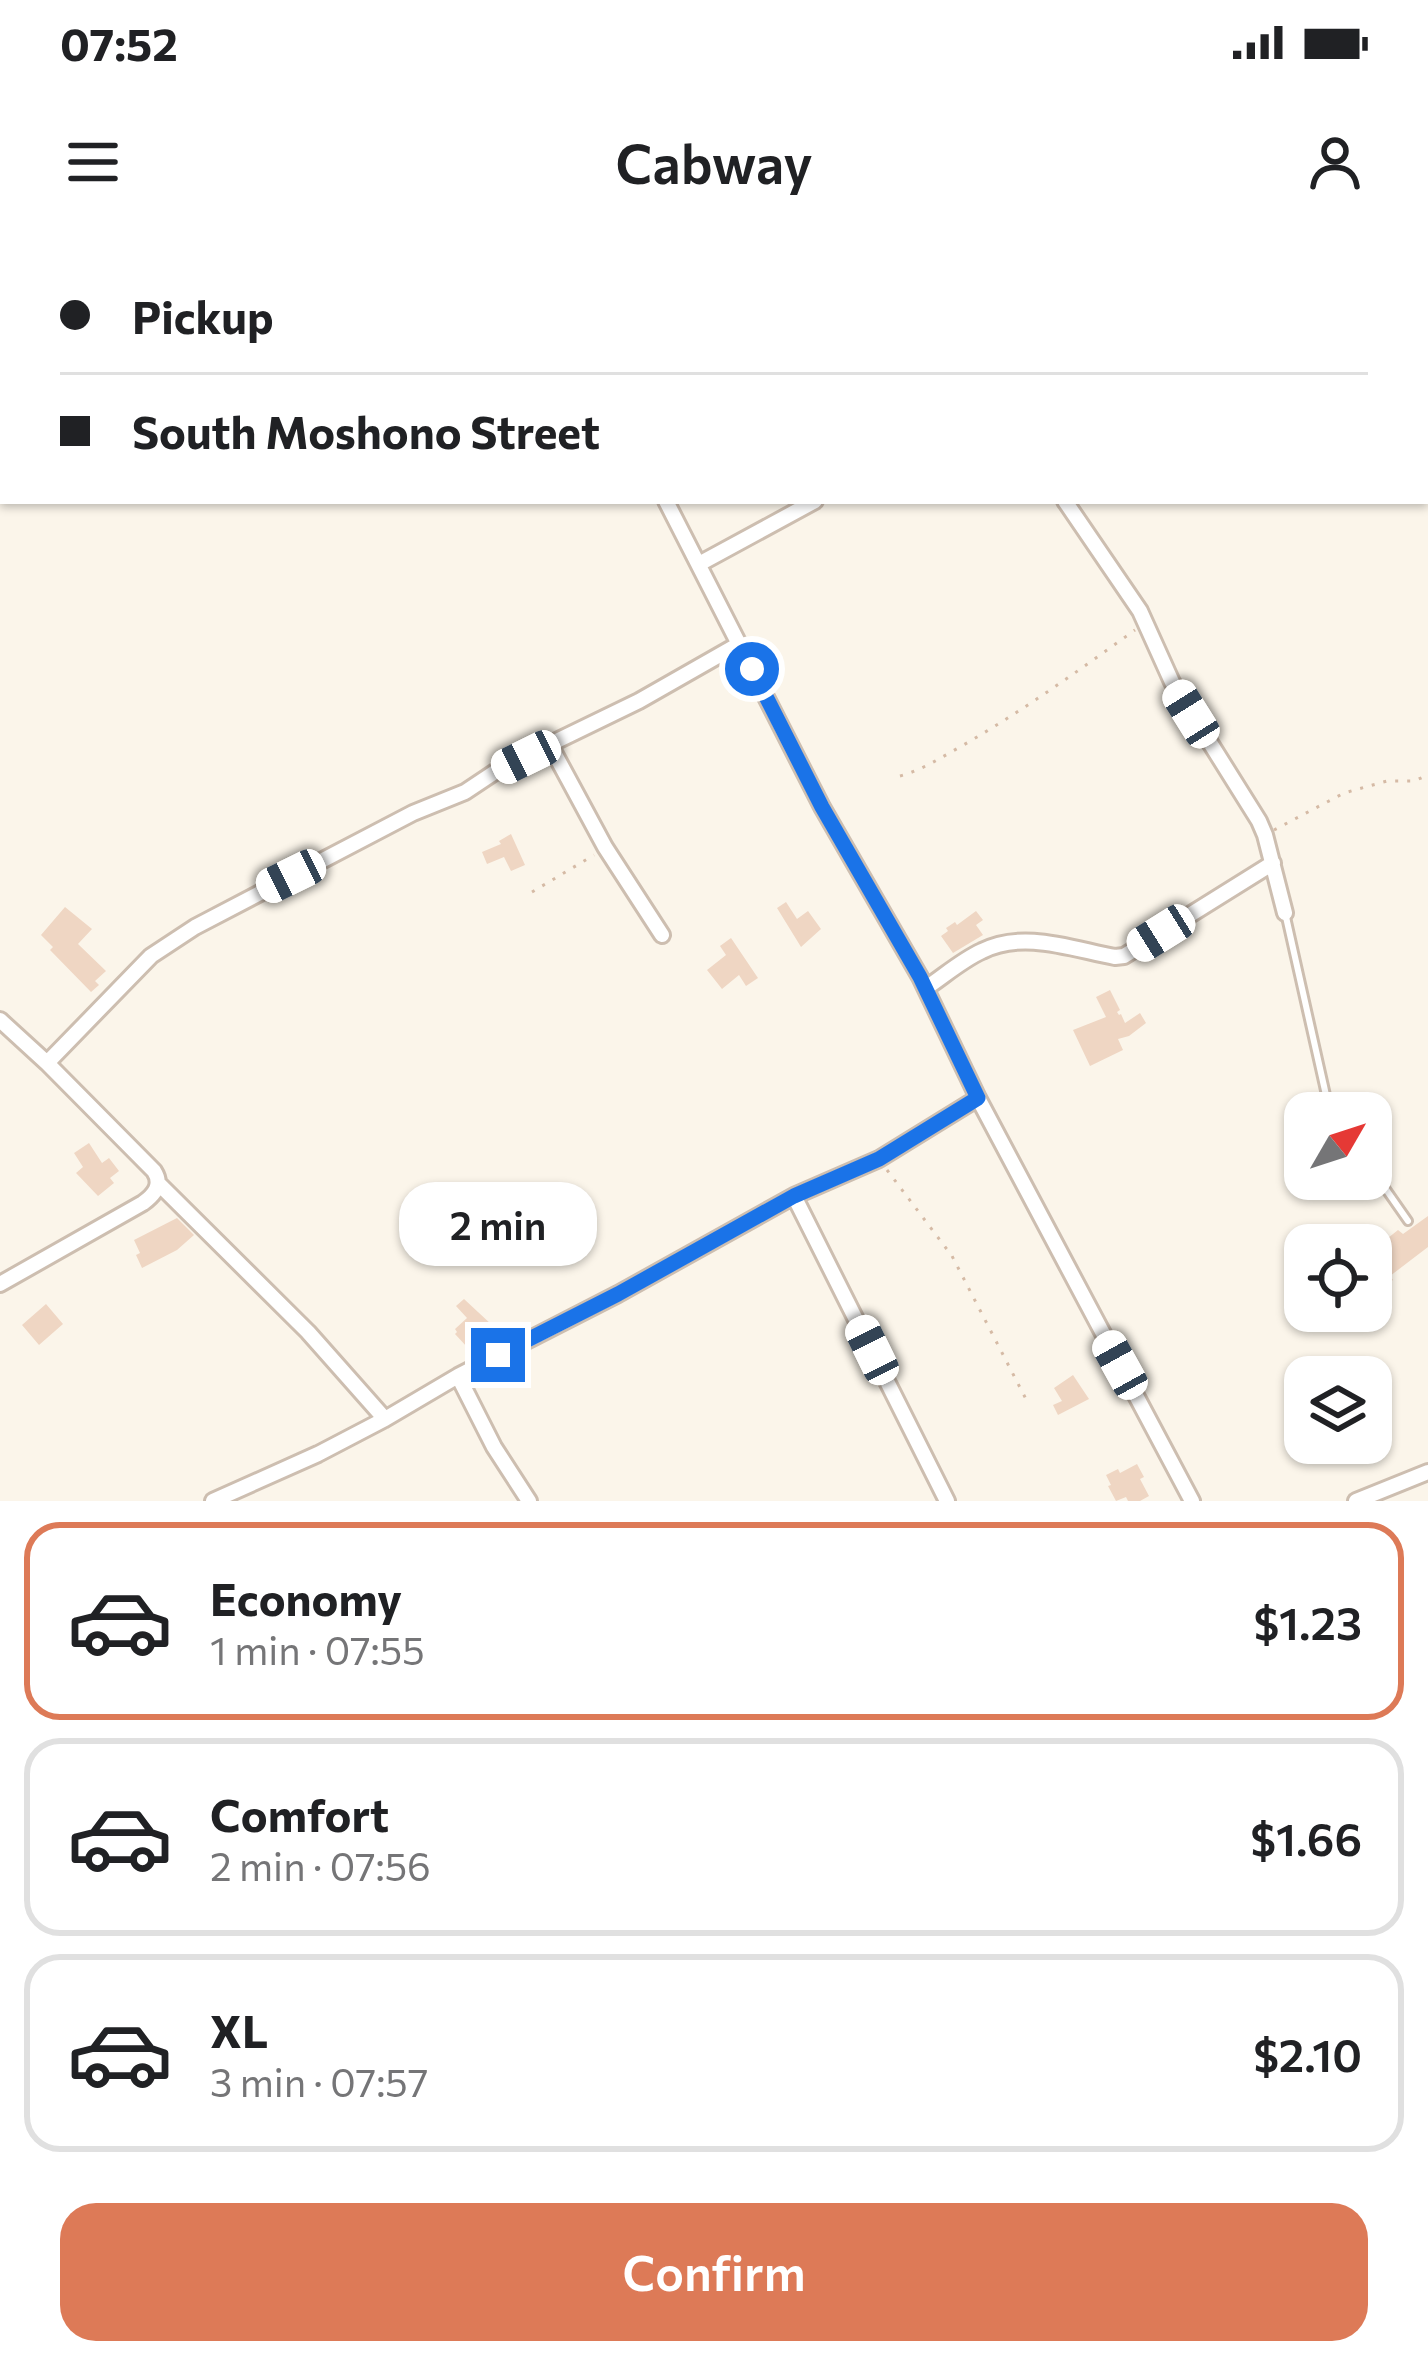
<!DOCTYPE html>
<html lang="en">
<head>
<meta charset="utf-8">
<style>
	:root { --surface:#fff; --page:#f6f6f6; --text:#202124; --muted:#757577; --line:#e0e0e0; --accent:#dd7a57 }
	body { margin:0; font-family:Commissioner,sans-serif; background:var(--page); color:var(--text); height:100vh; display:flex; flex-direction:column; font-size:45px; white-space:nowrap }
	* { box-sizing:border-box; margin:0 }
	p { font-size:39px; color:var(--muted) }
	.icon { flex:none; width:66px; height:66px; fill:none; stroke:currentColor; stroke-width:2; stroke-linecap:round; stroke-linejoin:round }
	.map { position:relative; height:1261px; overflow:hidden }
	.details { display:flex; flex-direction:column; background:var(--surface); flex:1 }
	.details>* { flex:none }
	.hud { position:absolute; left:0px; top:0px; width:1428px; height:264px; box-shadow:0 3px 9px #0004; display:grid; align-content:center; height:264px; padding:0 60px; background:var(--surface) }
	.needle { width:78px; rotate:51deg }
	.tools { position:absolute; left:1284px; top:852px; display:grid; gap:24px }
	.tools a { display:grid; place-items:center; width:108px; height:108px; border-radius:24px; background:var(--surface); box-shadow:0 3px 9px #0004; font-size:60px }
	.end { position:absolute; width:54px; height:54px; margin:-27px; border:15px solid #1a73e8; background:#fff; box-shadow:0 0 0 6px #fff }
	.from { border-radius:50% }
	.bubble { position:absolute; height:84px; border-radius:36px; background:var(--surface); box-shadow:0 3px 9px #0004; font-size:39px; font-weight:600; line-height:84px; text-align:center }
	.car { position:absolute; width:36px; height:72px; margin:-36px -18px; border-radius:15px; box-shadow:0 0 9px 3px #0007; background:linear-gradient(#fff 24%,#345 0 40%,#fff 0 76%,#345 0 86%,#fff 0) }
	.hud b { display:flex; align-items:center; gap:42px; height:114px; font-size:45px }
	.hud b+b { border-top:3px solid var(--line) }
	.hud i { width:30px; height:30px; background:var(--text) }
	ul { padding:21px 0 0; list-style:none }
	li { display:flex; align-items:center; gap:36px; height:198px; margin:0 24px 18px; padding:0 36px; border:6px solid var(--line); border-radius:36px }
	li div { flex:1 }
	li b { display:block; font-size:45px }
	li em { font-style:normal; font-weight:600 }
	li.selected { border-color:var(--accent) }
	li>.icon { width:108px; height:108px; stroke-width:1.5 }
	.primary-button { display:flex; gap:24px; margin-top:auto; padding:24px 60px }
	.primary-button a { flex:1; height:138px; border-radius:36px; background:var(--accent); color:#fff; font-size:48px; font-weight:600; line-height:138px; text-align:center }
	.status { display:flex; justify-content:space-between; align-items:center; height:84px; padding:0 60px; background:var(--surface); direction:ltr }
	.status svg { height:33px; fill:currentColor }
	header { display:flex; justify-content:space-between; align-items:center; height:156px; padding:0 60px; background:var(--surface); font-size:54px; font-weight:600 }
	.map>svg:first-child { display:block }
	.building { fill:#efd6c3 }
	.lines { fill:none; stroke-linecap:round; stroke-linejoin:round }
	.lane-casing { stroke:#cdbeb0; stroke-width:12 }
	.street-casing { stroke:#cdbeb0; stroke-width:20 }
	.path { stroke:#d5baa5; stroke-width:3; stroke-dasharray:3 9; stroke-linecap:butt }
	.lane { stroke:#fff; stroke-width:6 }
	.street { stroke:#fff; stroke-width:14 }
	.route { stroke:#1a73e8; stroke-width:15 }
</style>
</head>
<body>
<div class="status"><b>07:52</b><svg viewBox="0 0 49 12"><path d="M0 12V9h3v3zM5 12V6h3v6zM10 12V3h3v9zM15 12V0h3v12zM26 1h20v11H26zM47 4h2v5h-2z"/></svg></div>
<header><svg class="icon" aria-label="menu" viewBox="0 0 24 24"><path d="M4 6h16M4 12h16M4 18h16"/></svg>Cabway<svg class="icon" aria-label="person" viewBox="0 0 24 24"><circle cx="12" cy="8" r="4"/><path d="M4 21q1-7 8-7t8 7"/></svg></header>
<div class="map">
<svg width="1428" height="1261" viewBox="0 0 1428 1261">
	<rect width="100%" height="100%" fill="#fbf5ea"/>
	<!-- building -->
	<path class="building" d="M511,594l14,31 -14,6 -7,-14 -17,7 -5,-12 19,-8 -2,-3z
		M786,662l11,17 11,-8 13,18 -20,18 -24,-39z
		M65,667l27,22 -14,15 28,27 -11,10 4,4 -8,7 -41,-42 3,-3 -12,-12z
		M976,671l7,9 -7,5 7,10 -30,18 -12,-17 7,-5 -2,-3 9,-6 2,3z
		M731,698l27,40 -12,8 -7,-11 -17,14 -15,-19 19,-15 -6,-9z
		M1110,750l10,20 -3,2 2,3 2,-1 4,9 15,-10 6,10 -17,13 -11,3 5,11 -33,16 -17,-36 33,-13 -10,-20z
		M89,903l13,20 7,-5 10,13 -9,7 4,5 -16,13 -22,-23 7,-6 -9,-14z
		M1428,976v31l-38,29 3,4 -12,8 -10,-18v-11l9,-7 -2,-6 20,-16 5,4z
		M177,978l17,17 -17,15 -35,18 -6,-13 4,-2 -6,-13z
		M464,1059l28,26 -25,22 -12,-13 2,-2 -2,-3 12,-11 -11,-12z
		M46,1064l17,20 -24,21 -17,-20z
		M1073,1135l16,24 -31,16 -5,-10 9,-4 -8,-13z
		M1137,1224l7,13 -4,2 9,17 -9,5h-12l-2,-4 -10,4 -8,-15 3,-1 -5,-10 12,-6 2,4z"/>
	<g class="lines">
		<defs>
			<path id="lane" d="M1286,677l40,178 10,18
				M1371,928l37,53"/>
			<path id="street" d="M15,0l1,3
				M521,0l2,3
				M888,0l2,3
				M1412,0l2,3
				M408,3l4,-3
				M1262,3l5,-3
				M1425,17l3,4
				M0,223l3,-1
				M666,261l156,306 98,170 58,121 214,403
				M1065,261l75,110 32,71 87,139 6,14 20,78
				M699,324l116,-63
				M550,505l55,102 57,88
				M926,748c18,-12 36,-28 56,-37 41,-21 90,-2 133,6l9,-1 149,-93
				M0,780l47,43 107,108c9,14 0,24 -11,32l-143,81
				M47,823l104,-107 44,-29 218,-114 52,-21 36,-24 138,-67 100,-57
				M158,943l150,149 77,87
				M794,956l153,305
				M458,1136l36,71 35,54
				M213,1261l105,-47 67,-35 73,-43 160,-82 176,-98 85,-37 99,-61
				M1356,1261l72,-29"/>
		</defs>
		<!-- lane casing -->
		<use href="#lane" class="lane-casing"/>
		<!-- street casing -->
		<use href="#street" class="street-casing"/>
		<!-- path -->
		<path class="path" d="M900,536c22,-6 40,-18 60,-29 61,-35 118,-76 175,-117
			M1274,590l70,-37 43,-12h27l14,-6
			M532,652l62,-37
			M887,930l65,86 76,147"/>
		<!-- lane -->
		<use href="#lane" class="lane"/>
		<!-- street -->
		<use href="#street" class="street"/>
	</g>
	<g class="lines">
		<!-- route -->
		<path class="route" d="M498,1115l120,-61 176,-98 85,-37 99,-61 -58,-121 -98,-170 -70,-138"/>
	</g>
</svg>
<div class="tools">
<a><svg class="needle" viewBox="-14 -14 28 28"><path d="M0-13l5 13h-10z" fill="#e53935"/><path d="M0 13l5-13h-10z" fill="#757577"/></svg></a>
<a><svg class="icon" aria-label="locate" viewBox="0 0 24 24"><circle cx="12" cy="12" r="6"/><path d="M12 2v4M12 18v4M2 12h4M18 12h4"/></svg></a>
<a><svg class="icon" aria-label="layers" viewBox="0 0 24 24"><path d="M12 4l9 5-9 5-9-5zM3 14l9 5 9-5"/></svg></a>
</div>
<i class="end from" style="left:752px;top:429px"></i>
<i class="end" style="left:498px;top:1115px"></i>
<div class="bubble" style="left:399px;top:942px;width:198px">2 min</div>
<i class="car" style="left:1191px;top:474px;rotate:328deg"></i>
<i class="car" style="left:526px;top:517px;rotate:244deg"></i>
<i class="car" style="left:291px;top:636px;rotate:244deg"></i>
<i class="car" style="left:1161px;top:693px;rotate:238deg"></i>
<i class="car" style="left:872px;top:1110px;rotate:334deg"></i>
<i class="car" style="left:1120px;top:1125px;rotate:331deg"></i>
<div class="hud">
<b><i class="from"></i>Pickup</b>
<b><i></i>South Moshono Street</b>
</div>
</div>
<section class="details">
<ul>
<li class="selected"><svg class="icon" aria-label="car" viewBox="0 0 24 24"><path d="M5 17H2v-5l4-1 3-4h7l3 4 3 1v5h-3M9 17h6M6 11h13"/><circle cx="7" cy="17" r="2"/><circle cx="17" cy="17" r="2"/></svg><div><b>Economy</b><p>1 min · 07:55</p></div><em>$1.23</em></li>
<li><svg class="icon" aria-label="car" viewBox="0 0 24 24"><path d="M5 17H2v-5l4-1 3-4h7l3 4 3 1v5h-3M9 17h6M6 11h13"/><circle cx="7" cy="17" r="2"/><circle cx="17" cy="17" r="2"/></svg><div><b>Comfort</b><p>2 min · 07:56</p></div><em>$1.66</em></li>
<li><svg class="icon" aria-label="car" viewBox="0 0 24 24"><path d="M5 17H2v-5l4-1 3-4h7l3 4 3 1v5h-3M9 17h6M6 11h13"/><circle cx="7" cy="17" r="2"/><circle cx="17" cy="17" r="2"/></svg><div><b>XL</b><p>3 min · 07:57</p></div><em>$2.10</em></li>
</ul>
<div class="primary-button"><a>Confirm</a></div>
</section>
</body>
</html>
